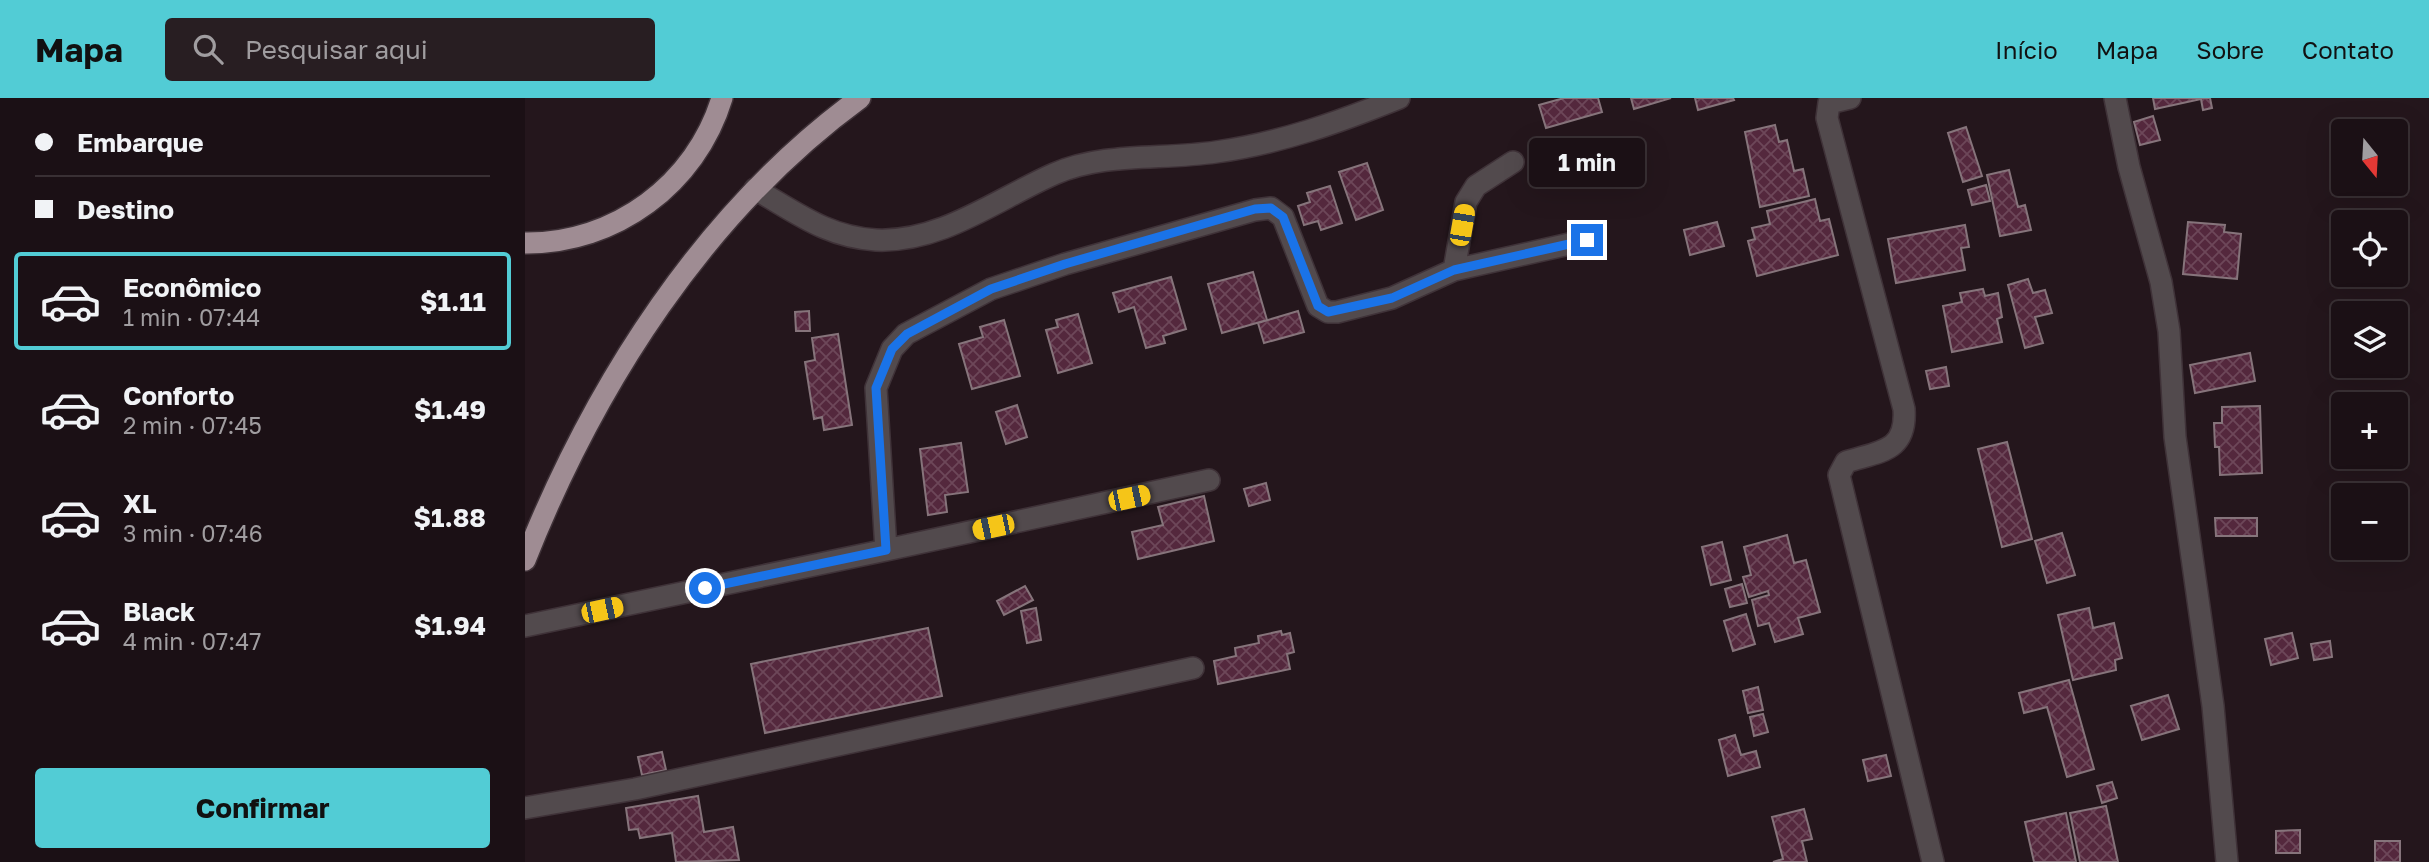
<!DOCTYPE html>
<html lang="pt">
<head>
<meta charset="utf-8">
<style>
	:root { --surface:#1b1015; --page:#281e22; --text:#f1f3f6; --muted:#a09da0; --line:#393034; --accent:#52ccd5 }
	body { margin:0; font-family:"Golos Text",sans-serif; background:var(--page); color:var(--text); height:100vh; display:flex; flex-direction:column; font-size:26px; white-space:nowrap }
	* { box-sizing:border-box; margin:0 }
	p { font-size:23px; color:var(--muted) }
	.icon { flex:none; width:38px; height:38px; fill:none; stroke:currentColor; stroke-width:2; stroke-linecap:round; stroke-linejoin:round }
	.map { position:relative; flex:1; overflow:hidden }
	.drawer { display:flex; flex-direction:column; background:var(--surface); width:525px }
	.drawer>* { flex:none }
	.hud { display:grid; align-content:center; height:154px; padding:0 35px; background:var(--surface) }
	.needle { width:46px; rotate:162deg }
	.controls { position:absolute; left:1806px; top:21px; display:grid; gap:14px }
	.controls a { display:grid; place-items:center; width:77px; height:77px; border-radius:7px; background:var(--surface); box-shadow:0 7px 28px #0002,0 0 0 2px var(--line); font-size:35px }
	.end { position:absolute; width:32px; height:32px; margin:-16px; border:9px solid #1a73e8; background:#fff; box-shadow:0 0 0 4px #fff }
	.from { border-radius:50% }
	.bubble { position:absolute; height:49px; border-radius:7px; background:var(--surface); box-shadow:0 7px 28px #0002,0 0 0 2px var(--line); font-size:23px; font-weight:700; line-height:49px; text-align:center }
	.car { position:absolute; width:21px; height:42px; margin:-21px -10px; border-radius:9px; box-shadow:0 0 5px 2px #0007; background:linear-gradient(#f5c518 24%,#345 0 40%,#f5c518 0 76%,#345 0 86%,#f5c518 0) }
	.hud b { display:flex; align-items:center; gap:24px; height:66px; font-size:26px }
	.hud b+b { border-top:2px solid var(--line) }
	.hud i { width:18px; height:18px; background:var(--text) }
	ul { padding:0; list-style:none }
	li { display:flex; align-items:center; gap:21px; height:98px; margin:0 14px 10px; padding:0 21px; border:4px solid transparent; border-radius:7px }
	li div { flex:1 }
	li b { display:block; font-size:26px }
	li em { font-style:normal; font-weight:700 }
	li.active { border-color:var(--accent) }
	li>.icon { width:63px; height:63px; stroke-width:1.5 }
	.button { display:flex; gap:14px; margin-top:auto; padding:14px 35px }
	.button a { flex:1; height:80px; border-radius:7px; background:var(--accent); color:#111; font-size:28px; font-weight:700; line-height:80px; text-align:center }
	header { display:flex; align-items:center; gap:42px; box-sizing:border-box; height:98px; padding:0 35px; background:var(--accent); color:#111 }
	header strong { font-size:33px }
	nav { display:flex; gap:38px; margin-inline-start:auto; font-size:24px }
	.search { width:490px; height:63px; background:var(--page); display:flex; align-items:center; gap:18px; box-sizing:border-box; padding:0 24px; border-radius:7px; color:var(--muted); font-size:26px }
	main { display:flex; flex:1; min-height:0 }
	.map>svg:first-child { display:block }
	.building { fill:url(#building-cross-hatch); stroke:#86747b; stroke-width:2 }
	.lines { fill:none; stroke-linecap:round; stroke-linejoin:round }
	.minor-casing { stroke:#3f3238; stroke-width:24 }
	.highway-casing { stroke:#3f3238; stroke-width:24 }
	.minor { stroke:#524a4d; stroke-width:21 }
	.highway { stroke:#9f8c93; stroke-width:21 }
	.route { stroke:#1a73e8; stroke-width:9 }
</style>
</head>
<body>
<header>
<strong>Mapa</strong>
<div class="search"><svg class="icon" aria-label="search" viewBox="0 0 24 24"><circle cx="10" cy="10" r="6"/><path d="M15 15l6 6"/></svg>Pesquisar aqui</div>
<nav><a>Início</a><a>Mapa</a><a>Sobre</a><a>Contato</a></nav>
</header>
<main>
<section class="drawer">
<div class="hud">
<b><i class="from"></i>Embarque</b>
<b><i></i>Destino</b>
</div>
<ul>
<li class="active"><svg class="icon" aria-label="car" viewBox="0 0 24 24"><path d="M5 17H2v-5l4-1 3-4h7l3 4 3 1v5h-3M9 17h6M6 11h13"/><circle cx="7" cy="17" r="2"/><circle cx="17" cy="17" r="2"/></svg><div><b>Econômico</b><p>1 min · 07:44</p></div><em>$1.11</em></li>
<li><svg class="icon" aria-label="car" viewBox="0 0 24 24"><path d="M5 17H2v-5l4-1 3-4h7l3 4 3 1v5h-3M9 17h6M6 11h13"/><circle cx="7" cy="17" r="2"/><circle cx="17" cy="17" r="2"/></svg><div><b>Conforto</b><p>2 min · 07:45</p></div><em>$1.49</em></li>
<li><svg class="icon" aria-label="car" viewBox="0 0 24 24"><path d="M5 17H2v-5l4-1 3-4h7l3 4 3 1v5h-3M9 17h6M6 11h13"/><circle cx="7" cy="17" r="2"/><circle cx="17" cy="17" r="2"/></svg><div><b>XL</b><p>3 min · 07:46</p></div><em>$1.88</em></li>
<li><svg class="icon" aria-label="car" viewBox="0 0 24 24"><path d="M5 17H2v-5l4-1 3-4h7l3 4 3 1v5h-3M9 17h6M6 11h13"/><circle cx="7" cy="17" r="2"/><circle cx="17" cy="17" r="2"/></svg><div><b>Black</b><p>4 min · 07:47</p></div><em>$1.94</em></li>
</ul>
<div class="button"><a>Confirmar</a></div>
</section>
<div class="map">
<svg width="1904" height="764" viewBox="0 0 1904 764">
	<defs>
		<pattern id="building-cross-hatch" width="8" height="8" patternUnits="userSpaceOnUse" patternTransform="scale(1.75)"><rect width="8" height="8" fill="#54283d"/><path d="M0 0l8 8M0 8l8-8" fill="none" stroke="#6d4759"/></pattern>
	</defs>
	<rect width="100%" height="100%" fill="#24161c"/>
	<!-- building -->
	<path class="building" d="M1039,0h34l4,14 -56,16 -7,-23z
		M1106,0h40l-37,11z
		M1170,0h38l1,2 -36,10z
		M1628,0h57l2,10 -9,2 -2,-11 -46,10z
		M1628,18l7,24 -20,5 -6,-23z
		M1250,27l4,17 8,-2 7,31 9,-2 6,27 -49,11 -15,-75z
		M1441,29l16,49 -19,6 -15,-49z
		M842,65l16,47 -27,10 -17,-48z
		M1484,72l9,37 7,-2 6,25 -31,6 -13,-61z
		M1461,87l4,16 -18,4 -4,-15z
		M805,88l12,37 -21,7 -3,-9 -14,4 -6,-19 12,-4 -3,-9z
		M1290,101l5,22 9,-2 9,36 -81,21 -9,-35 7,-2 -3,-11 18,-4 -3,-13z
		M1192,124l7,24 -34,9 -6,-25z
		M1663,124l37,3 -1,7 17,2 -4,45 -54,-5z
		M1440,127l4,22 -8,1 4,22 -69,13 -8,-44z
		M728,174l14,48 -45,13 -14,-49z
		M646,179l15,52 -23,7 2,7 -19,5 -12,-41 -15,5 -6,-19z
		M1503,181l5,14 12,-3 7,23 -17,4 8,26 -18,5 -17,-63z
		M1458,191l2,7 13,-3 4,24 -5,2 5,23 -50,10 -9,-46 19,-4 -2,-9z
		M284,213l1,20h-14l-1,-19z
		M773,213l6,21 -40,11 -6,-20z
		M553,216l14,49 -34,10 -12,-43 12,-3 -2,-7z
		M479,222l16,56 -48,13 -13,-45 24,-7 -3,-10z
		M313,236l14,91 -28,5 -2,-13 -8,2 -9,-57 10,-2 -3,-22z
		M1725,255l5,28 -60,12 -5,-28z
		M1421,269l3,19 -19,3 -4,-18z
		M492,307l10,32 -21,7 -10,-32z
		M1735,308l2,67 -42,2 -1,-28h-4l-1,-24h8v-16z
		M1482,344l25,97 -30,8 -24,-98z
		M436,345l7,49 -23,3 2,17 -19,3 -8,-66z
		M741,385l4,17 -21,6 -5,-17z
		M679,398l10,45 -76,18 -6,-27 31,-7 -5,-18z
		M1690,420h42v18h-41z
		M1537,435l13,42 -28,8 -12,-42z
		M1262,437l7,28 12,-3 14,52 -22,6 5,16 -28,8 -6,-19 -11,3 -6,-26 17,-5 -1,-4 -19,6 -6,-20 8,-2 -7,-28z
		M1197,444l9,38 -20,5 -9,-38z
		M1217,486l5,19 -17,4 -5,-18z
		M500,488l8,14 -29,15 -7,-14z
		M511,510l5,32 -14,3 -6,-32z
		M1564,510l4,20 21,-5 8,35 -7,2 1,10 -43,10 -15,-65z
		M1221,516l9,30 -22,7 -9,-30z
		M403,530l14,68 -177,37 -14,-69z
		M756,533l1,4 8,-2 4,19 -7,2 3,15 -72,15 -4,-23 22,-5 -1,-8 24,-5 -1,-7z
		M1767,535l6,25 -27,7 -6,-26z
		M1805,543l2,16 -18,3 -3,-16z
		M1544,582l25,89 -27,8 -20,-70 -23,6 -5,-20z
		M1233,589l5,23 -15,3 -5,-22z
		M1643,597l11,34 -37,11 -11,-34z
		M1238,616l5,18 -14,4 -4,-19z
		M1210,637l6,20 15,-4 4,16 -32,9 -9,-36z
		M137,654l4,18 -24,5 -4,-18z
		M1361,657l5,21 -23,5 -5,-21z
		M1587,684l5,16 -15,5 -5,-17z
		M173,698l6,36 29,-5 6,33 -63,2 -4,-29 -32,5 -2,-9 -9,1 -3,-22z
		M1581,708l12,56h-38l-10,-49z
		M1279,711l8,30 -10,2 5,21h-34l10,-3 -11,-42z
		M1541,715l10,49h-42l-9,-40z
		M1775,732v23h-24v-22z
		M1850,743h25v21h-25z"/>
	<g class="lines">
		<defs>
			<path id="minor" d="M1325,0l-21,5 -2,15 77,291c3,43 -24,42 -58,53l-7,13 94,387
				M1590,0l14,69 32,115 8,49 6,106 38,269 14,156
				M230,91c42,24 72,48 121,51 65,3 121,-41 178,-66 50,-22 108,-14 162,-22 65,-9 123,-30 183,-54
				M929,172l133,-30
				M361,452l323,-70
				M0,528l361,-76 -10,-162 16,-39 14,-15 85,-45 74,-25 190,-54 16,-2 12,9 35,89 10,6h9l55,-14 62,-28 12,-68 10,-16 37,-24
				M0,710l110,-19 558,-121"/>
			<path id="highway" d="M0,145c90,1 171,-59 197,-145
				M0,462c70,-176 179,-348 335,-462"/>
		</defs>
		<!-- minor casing -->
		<use href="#minor" class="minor-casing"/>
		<!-- highway casing -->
		<use href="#highway" class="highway-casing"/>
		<!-- minor -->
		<use href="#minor" class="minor"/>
		<!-- highway -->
		<use href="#highway" class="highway"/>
	</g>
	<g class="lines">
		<!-- route -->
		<path class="route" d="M180,490l181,-38 -10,-162 16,-39 15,-15 84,-45 74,-25 190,-55 16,-1 12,9 35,89 10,6 64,-14 62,-28 133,-30"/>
	</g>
</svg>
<div class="controls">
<a><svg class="needle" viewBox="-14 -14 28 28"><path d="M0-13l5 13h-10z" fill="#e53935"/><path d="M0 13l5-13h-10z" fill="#a09da0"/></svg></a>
<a><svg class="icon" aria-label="locate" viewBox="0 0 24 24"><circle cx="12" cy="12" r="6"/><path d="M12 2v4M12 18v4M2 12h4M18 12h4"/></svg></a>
<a><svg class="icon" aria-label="layers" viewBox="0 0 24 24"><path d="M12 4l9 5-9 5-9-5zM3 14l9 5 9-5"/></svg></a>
<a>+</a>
<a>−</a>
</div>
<i class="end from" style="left:180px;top:490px"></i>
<i class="end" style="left:1062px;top:142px"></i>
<div class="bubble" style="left:1004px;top:40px;width:116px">1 min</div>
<i class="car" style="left:937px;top:127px;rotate:10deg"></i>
<i class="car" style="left:604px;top:400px;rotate:78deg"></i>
<i class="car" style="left:468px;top:429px;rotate:258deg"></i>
<i class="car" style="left:77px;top:512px;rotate:78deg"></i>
</div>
</main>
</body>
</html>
